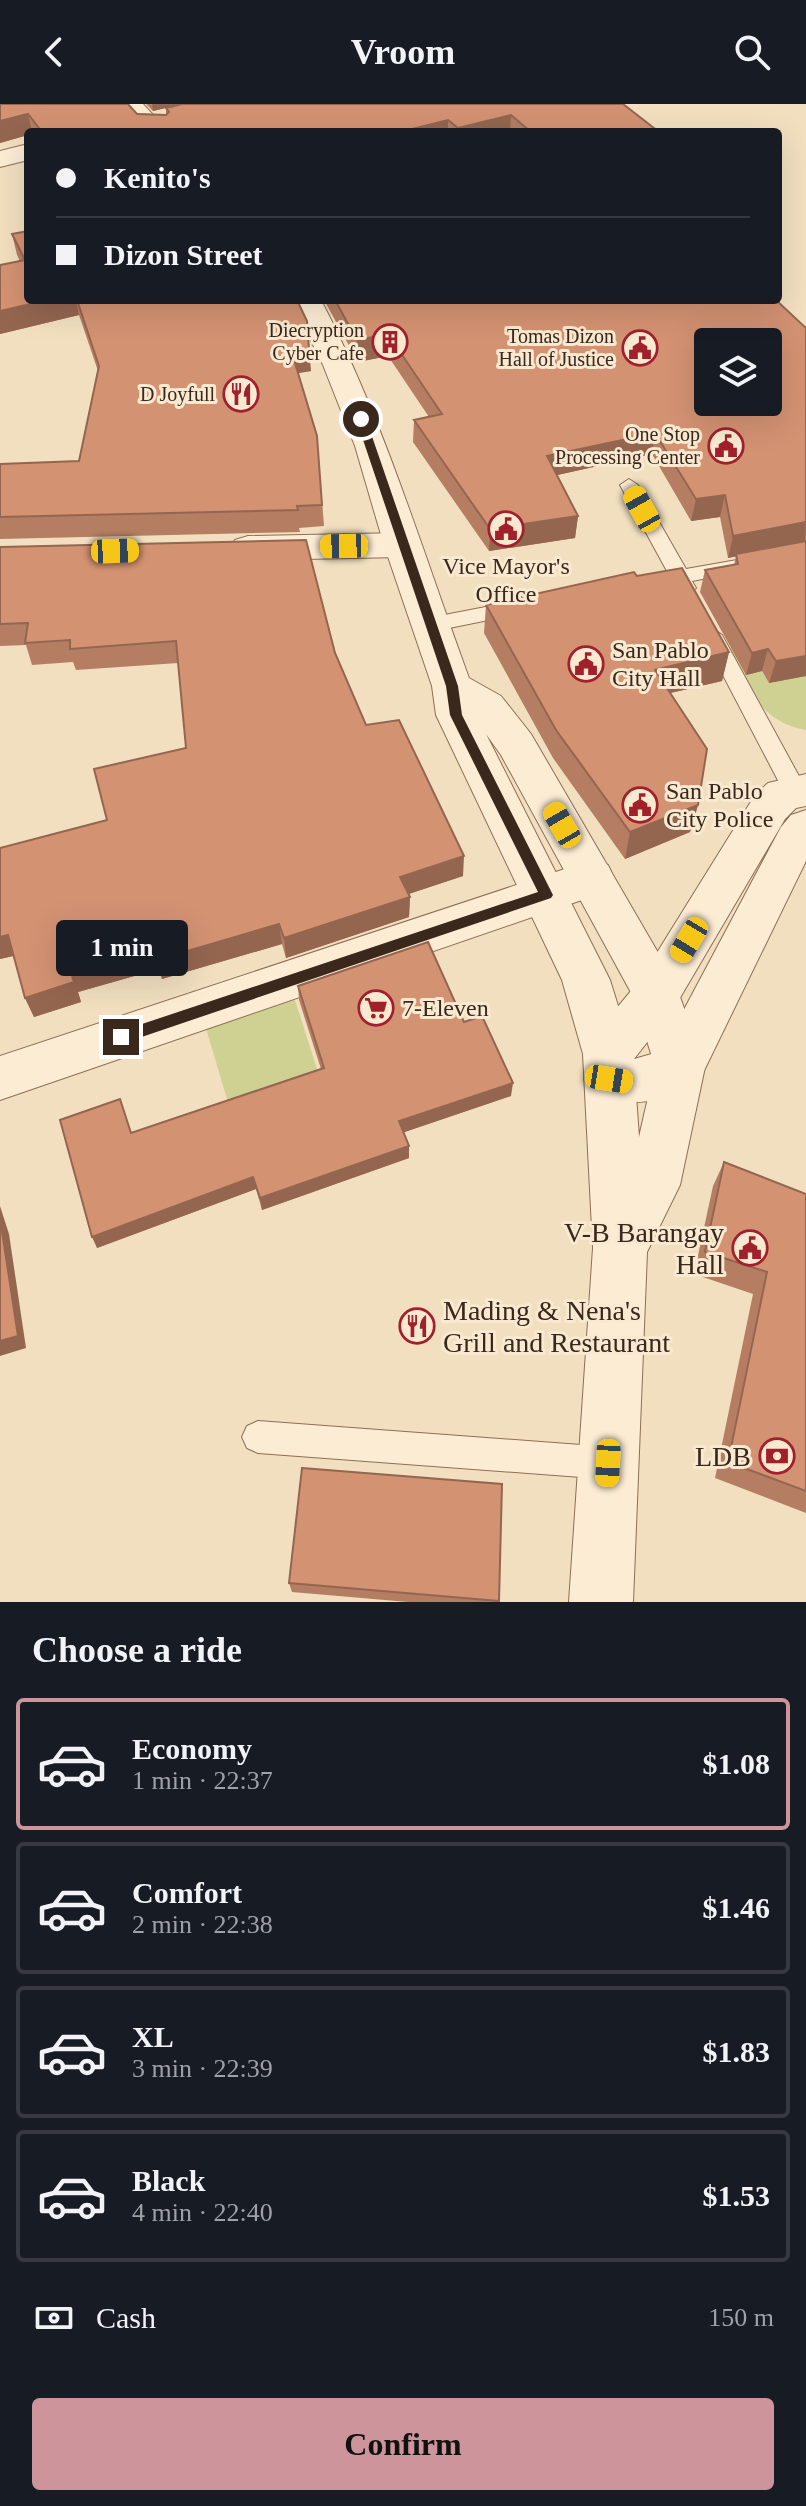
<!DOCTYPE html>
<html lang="en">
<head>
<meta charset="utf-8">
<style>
	:root { --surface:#171b24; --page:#20242c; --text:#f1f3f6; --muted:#9ea1a6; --line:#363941; --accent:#cd949b }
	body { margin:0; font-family:"Times New Roman",serif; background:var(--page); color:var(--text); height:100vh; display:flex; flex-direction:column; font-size:30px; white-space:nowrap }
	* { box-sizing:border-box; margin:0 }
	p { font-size:26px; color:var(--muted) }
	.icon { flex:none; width:44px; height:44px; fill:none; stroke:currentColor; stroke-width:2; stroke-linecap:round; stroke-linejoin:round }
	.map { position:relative; height:1498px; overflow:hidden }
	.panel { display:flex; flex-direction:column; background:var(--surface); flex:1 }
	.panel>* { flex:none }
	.guide { position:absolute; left:24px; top:24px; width:758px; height:176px; border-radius:8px; box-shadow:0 8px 32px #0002; display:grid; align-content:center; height:176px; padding:0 32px; background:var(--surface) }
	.tools { position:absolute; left:694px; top:224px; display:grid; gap:16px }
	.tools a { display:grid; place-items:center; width:88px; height:88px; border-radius:8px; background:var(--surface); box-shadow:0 8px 32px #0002; font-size:40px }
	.end { position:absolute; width:36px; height:36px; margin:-18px; border:10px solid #3b281c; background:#fff; box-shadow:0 0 0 4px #fff }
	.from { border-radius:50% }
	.bubble { position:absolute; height:56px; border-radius:8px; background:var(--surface); box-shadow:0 8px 32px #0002; font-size:26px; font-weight:700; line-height:56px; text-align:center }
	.car { position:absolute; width:24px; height:48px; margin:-24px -12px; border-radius:10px; box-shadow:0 0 6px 2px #0007; background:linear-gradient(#f5c518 24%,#345 0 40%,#f5c518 0 76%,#345 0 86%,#f5c518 0) }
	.guide b { display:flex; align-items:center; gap:28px; height:76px; font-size:30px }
	.guide b+b { border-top:2px solid var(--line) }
	.guide i { width:20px; height:20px; background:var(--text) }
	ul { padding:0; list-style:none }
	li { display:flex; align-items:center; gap:24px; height:132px; margin:0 16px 12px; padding:0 16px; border:4px solid var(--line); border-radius:8px }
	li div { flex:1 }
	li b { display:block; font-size:30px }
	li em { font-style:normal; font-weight:700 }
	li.selected { border-color:var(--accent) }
	li>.icon { width:72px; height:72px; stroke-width:1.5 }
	h2 { padding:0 32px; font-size:36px; line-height:96px }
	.pay { display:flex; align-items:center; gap:20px; height:88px; padding:0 32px; font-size:30px }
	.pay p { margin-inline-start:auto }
	.action { display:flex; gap:16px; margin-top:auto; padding:16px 32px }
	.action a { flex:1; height:92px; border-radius:8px; background:var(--accent); color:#111; font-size:32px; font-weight:700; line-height:92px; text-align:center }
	header { display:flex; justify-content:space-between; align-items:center; height:104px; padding:0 32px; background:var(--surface); font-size:36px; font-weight:700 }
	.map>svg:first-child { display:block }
	.green { fill:#cfd193 }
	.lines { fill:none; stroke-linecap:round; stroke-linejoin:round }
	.service-casing { stroke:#8d6e56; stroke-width:2 }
	.minor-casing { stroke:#8d6e56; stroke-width:2 }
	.tertiary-casing { stroke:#8d6e56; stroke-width:2 }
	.service { fill:#fcecd4; fill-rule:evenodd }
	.minor { fill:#fcecd4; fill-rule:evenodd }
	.tertiary { fill:#fcecd4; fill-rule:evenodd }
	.wall { fill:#b57e62 }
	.shaded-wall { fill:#946650 }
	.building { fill:#d39272; stroke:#946650; stroke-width:2; fill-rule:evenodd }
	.route { fill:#3b281c }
	.labels { text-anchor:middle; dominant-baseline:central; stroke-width:6; stroke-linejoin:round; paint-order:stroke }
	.far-poi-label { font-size:20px; fill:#3b281c; stroke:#f8e9d0; text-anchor:end }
	.poi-label { font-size:24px; fill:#3b281c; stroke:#f8e9d0; text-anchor:start }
	.near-poi-label { font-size:28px; fill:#3b281c; stroke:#f8e9d0; text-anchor:end }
</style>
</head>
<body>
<header><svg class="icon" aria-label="back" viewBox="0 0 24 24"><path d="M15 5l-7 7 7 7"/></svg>Vroom<svg class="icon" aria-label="search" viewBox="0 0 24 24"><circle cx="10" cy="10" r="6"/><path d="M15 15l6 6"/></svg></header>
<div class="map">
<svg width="806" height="1498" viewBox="0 0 806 1498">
	<rect width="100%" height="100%" fill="#f2dfc0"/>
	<!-- green -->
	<path class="green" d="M745,541l24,38 37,-7v54c-45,-7 -60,-45 -82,-81z
		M291,884l28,87 -90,31 -26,-88z"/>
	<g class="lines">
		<defs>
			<path id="service" d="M629,375l9,6 48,84 51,-9 7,1 3,5 -3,5 -52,10 4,7 -10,7 -7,-2 -5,-8 -26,2 -3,-5 3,-5 20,-4 -48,-88z
				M517,497l7,2 3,5 -3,5 -95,19 -10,-7 10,-7z
				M712,524l10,7 84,154 -3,7h-16l-4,-6 -81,-155z
				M258,1317l350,26 12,4 4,12 -4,12 -12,4 -350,-26 -11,-5 -5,-11 5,-11z"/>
			<path id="minor" d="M402,429l13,4 5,8 -5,8 -13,4 -154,3 -13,-4 -5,-8 5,-8 13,-4z
				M806,670v32l-10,2 -11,11 -111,189 -40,51 28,-8 119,-224 10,-12 15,-5v51l-108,222c-34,20 -70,25 -107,12l-7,-16 6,-12 -7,-13 8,-15 49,-59 115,-185 13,-12z
				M592,756l16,5 6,13 -6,13 -608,209v-44z"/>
			<path id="tertiary" d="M118,0h25l26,28h-27z
				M28,40v16l-28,7v-16z
				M291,196h30c63,121 101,250 148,378l32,18 30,38 143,246 31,87 -25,118 -33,67 -14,350h-64l24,-354 -10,-194 -21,-74 -126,-265 -4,-29 -48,-141 -29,-99 -32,-81zM486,630l15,21 133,243 21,69 -16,70 -6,-83 -23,-74z"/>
		</defs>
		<!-- service casing -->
		<use href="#service" class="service-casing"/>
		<!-- minor casing -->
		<use href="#minor" class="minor-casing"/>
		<!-- tertiary casing -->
		<use href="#tertiary" class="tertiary-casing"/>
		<!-- service -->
		<use href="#service" class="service"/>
		<!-- minor -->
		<use href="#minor" class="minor"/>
		<!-- tertiary -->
		<use href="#tertiary" class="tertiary"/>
	</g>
	<!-- wall -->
	<path class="wall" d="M0,0l166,11v-7l457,-4 36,28h-631v3l-28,8z
		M146,0h36l-29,7z
		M28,127v69h269l14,71 -13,2 19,63 7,90 -25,2 1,4 -300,7v-75l79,-3 19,-90 -19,-56 -79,19v-69l20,-4 -3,-6 -5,-21z
		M324,196h452l30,28v348l-37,7 -7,-12 -16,4 -46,-83 5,-22 29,-5 2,-9 -8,2 -8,-41 -29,4 -39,-67 -95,21 21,41 -3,22 -86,13 -76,-109 1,-22 15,-3 -41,-61 -30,6z
		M0,443l335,106 31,72 97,151 -55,18 2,3 -1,20 -123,41 -4,-14 -120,35 -3,-10 -81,23 3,10 -47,15 -9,-19 -11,-42 -14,3 107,-139 79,-72 -8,-85 -102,7 -3,-8 -41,3 -6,-20 -26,1z
		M486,501l243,47 -7,29 -52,12 28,112 -8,27 -65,27 -72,-101 -69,-125z
		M298,882l166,36 47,74 -107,36 5,14v12l-147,52 -6,-21 -159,59 35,-115 189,-64 -22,-69z
		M724,1058l82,32v319l-91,-35 38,-184 -59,-20 19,-88z
		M289,1479l210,18 -1,1h-90l-116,-10z"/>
	<!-- shaded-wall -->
	<path class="shaded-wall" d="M152,0h30l-29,7z
		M28,10l4,18h-4v3l-28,8v-22z
		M511,11l-1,17h-52v-4z
		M448,16v12h-48z
		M48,196h28l3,15 -79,19v-23z
		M388,230v22l-30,6 -1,-22z
		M309,245l2,22 -18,3 -1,-21z
		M655,329l-3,21 -108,24 3,-22z
		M725,391l-5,22 -29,4 5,-22z
		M578,412l-3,22 -86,13 1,-22z
		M806,418l-1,21 -77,15 5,-22z
		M768,545l-6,22 -16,4 6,-22z
		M729,548l-7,29 -73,17 6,-28z
		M806,552v20l-37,7 7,-22z
		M698,701l-8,27 -65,27 5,-27z
		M464,752l-1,20 -63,21v-20z
		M410,793l-1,20 -123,41 -2,-20z
		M279,820l3,20 -120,35 -5,-19z
		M8,831l9,20 -17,4v-22z
		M154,845l5,20 -81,23 3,10 -47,15 -9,-19 46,-25z
		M513,979l-2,13 -112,38v-13z
		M409,1042v12l-147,52 -2,-12z
		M253,1073l3,12 -159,59 -5,-11z
		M0,1102l9,28 17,114 -26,8z"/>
	<!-- building -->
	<path class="building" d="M0,0h128l9,10 29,1 3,-3 -3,-4 16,-4h441l36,28h-128l-20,-17 -53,13 -10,-8 -48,12h-358l-14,-18 -28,7z
		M28,127v69h20l-48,11v-46l25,-5 -13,-26z
		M77,196h220l10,21 2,28 -17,4 25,83 5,69 -25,1 1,4 -298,7v-53l79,-3 20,-95z
		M335,196h441l30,28v194l-73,14 -8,-41 -29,4 -41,-66 -108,23 31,60 -88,13 -76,-109 28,-6 -54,-80 -31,6zM708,238h60v60h-60z
		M306,436l29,113 31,72 33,-5 65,136 -64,21 10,20 -126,41 -5,-14 -122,36 -3,-11 -83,24 3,9 -49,16 -17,-63 -8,2v-89l107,-28 -13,-51 92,-21 -10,-107 -106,8v-9l-45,3 3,-20 -28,1v-77z
		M806,437v115l-30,5 -8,-12 -16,4 -47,-83 33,-6 -2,-10z
		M682,464l47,84 -74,18 52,79 -9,56 -68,27 -74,-102 -70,-125 148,-33 3,4z
		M428,838l36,80 18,-6 31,67 -114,38 10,25 -149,52 -7,-21 -161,60 -32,-117 60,-21 11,34 193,-65 -26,-82z
		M724,1058l82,32v297l-78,-29 39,-190 -62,-20z
		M0,1114l18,118 -18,5z
		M302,1364l200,16 -3,117 -210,-18z"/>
	<!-- route -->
	<path class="route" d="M361,312l5,3 92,267 4,29 91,180 -2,3 -430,146 -5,-2v-9l5,-2 417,-139 -88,-177 -4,-29 -90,-267z"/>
	<!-- icons -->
	<defs>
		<symbol id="building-ring" viewBox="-11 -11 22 22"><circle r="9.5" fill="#f8e9d0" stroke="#a1202c" stroke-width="1.5"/><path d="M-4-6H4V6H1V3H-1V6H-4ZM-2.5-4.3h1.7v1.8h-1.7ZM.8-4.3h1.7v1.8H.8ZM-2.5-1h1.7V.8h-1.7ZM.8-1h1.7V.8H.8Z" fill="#a1202c"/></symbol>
		<symbol id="civic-ring" viewBox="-11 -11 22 22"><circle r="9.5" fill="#f8e9d0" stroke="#a1202c" stroke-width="1.5"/><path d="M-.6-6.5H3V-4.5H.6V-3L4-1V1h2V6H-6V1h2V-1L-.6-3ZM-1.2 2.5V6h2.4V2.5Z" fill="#a1202c"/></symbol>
		<symbol id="restaurant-ring" viewBox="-11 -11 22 22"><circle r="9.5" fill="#f8e9d0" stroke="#a1202c" stroke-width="1.5"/><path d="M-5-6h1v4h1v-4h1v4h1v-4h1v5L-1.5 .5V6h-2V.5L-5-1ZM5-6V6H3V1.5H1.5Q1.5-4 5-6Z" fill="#a1202c"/></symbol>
		<symbol id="supermarket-ring" viewBox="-11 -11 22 22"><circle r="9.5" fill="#f8e9d0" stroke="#a1202c" stroke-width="1.5"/><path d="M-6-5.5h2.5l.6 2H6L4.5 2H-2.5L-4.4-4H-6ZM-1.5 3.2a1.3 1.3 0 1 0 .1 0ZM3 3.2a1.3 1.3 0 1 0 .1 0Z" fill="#a1202c"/></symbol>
		<symbol id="bank-ring" viewBox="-11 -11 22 22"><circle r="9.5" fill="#f8e9d0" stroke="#a1202c" stroke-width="1.5"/><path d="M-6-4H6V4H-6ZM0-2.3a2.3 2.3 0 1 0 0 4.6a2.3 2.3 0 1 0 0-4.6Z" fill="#a1202c"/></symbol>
	</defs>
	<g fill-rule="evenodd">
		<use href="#building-ring" x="370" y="218" width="40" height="40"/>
		<use href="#civic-ring" x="620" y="224" width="40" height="40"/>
		<use href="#restaurant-ring" x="221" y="270" width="40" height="40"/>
		<use href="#civic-ring" x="706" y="322" width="40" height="40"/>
		<use href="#civic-ring" x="486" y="405" width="40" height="40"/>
		<use href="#civic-ring" x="566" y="540" width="40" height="40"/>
		<use href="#civic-ring" x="620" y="681" width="40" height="40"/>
		<use href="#supermarket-ring" x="356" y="884" width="40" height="40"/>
		<use href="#civic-ring" x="730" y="1124" width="40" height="40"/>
		<use href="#restaurant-ring" x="397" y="1202" width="40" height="40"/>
		<use href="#bank-ring" x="757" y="1332" width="40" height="40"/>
	</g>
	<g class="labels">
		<!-- far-poi labels -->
		<g class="far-poi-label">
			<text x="364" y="226">Diecryption<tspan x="364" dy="23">Cyber Cafe</tspan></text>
			<text x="614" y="232">Tomas Dizon<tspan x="614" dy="23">Hall of Justice</tspan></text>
			<text x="215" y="290">D Joyfull</text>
			<text x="700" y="330">One Stop<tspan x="700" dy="23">Processing Center</tspan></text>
		</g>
		<!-- poi labels -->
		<g class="poi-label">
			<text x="506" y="462" text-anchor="middle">Vice Mayor's<tspan x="506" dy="28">Office</tspan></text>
			<text x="612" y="546">San Pablo<tspan x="612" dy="28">City Hall</tspan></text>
			<text x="666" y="687">San Pablo<tspan x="666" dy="28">City Police</tspan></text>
			<text x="402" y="904">7-Eleven</text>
		</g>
		<!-- near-poi labels -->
		<g class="near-poi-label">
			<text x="724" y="1128">V-B Barangay<tspan x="724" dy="32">Hall</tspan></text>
			<text x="443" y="1206" text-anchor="start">Mading &amp; Nena's<tspan x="443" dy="32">Grill and Restaurant</tspan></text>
			<text x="751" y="1352">LDB</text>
		</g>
	</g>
</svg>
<div class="tools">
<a><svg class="icon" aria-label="layers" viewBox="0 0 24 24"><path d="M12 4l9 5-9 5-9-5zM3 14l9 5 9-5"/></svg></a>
</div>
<i class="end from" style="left:361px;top:315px"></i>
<i class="end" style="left:121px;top:933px"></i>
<div class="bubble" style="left:56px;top:816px;width:132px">1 min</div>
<i class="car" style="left:642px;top:405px;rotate:331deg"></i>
<i class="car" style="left:344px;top:442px;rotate:269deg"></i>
<i class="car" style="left:115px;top:447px;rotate:88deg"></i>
<i class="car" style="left:562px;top:721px;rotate:330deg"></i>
<i class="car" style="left:689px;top:836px;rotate:211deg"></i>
<i class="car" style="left:609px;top:975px;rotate:99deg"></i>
<i class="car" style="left:608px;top:1359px;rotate:183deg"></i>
<div class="guide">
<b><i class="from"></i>Kenito's</b>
<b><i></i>Dizon Street</b>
</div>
</div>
<section class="panel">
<h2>Choose a ride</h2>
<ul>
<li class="selected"><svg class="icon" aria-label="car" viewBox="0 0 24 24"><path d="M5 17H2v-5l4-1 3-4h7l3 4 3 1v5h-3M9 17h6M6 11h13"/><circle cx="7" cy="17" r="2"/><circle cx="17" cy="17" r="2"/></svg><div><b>Economy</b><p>1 min · 22:37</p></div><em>$1.08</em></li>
<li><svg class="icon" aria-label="car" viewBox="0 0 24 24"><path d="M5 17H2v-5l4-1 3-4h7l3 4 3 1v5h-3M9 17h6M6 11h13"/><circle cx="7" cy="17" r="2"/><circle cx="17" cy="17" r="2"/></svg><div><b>Comfort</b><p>2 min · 22:38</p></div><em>$1.46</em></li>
<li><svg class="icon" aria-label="car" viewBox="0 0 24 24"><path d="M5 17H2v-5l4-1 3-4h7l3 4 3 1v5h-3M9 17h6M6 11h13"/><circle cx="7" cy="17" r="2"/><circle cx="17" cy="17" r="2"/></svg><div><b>XL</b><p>3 min · 22:39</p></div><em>$1.83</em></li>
<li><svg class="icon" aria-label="car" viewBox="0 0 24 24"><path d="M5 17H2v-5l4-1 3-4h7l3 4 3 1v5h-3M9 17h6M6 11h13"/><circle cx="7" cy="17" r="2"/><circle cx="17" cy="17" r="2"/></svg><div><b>Black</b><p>4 min · 22:40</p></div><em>$1.53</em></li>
</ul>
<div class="pay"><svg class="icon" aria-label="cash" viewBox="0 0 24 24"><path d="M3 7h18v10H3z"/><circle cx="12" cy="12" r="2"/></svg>Cash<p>150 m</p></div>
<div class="action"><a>Confirm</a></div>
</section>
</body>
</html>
